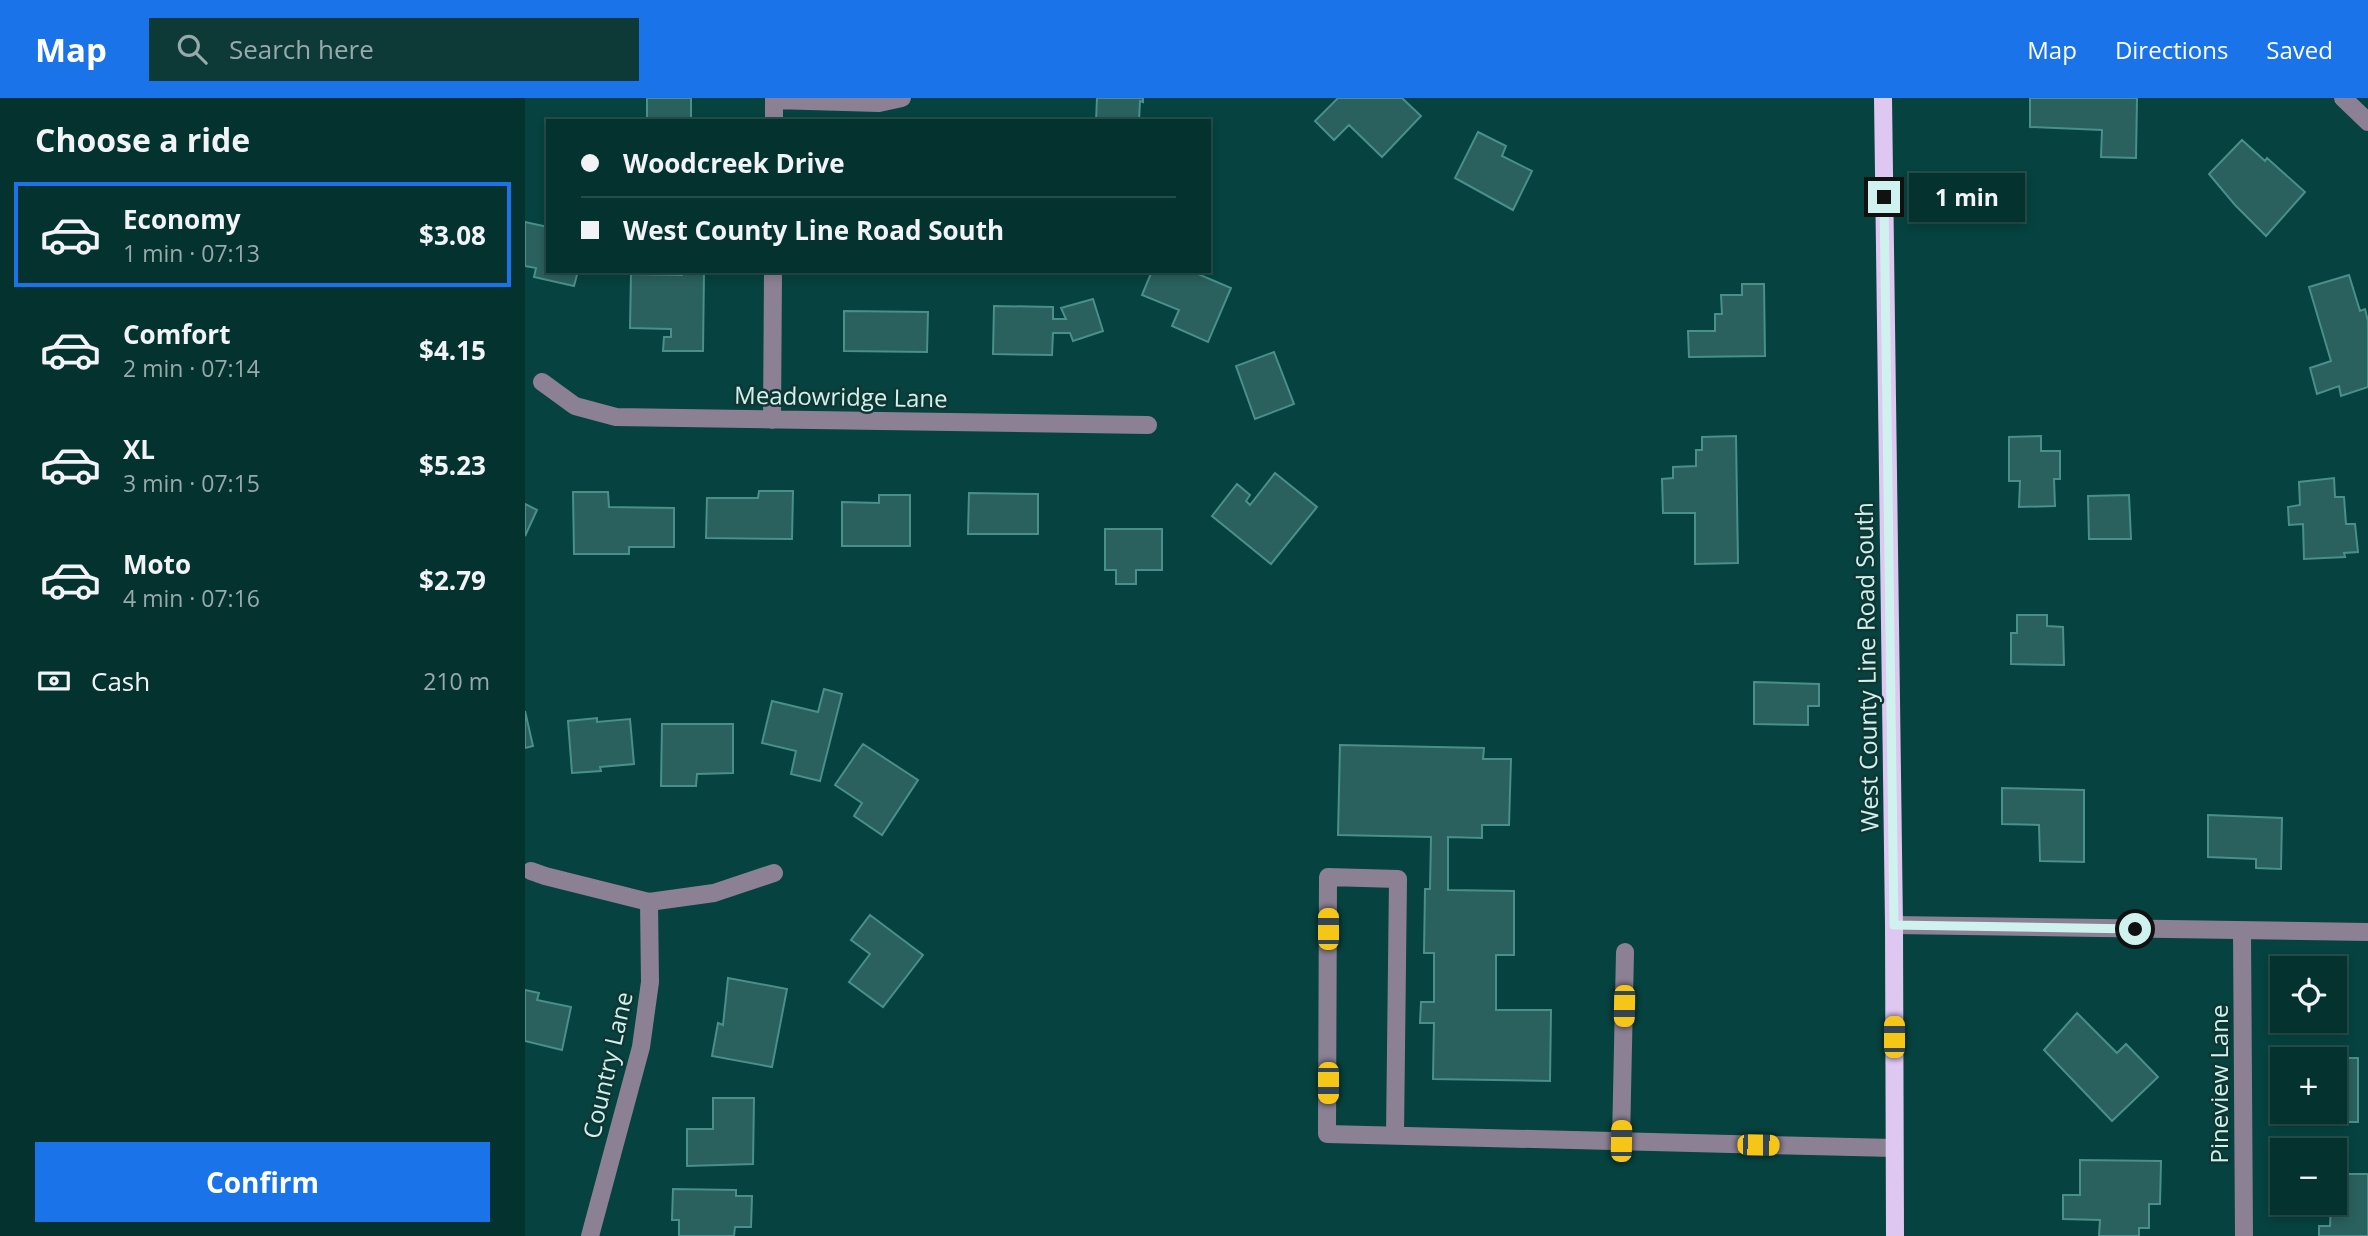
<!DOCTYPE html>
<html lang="en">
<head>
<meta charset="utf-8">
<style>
	:root { --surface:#04322f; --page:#0d3a37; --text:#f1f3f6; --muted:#97aaaa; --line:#254d4b; --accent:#1a73e8 }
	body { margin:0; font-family:"Open Sans",sans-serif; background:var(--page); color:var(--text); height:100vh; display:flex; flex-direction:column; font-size:26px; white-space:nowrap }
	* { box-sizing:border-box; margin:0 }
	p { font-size:23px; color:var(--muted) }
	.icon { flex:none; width:38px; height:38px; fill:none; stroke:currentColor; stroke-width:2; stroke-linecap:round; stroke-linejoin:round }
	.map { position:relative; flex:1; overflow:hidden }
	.details { display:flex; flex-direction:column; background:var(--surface); width:525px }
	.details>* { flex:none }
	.guide { position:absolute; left:21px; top:21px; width:665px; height:154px; border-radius:0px; box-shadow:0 4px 10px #0003,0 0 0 2px var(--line); display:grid; align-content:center; height:154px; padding:0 35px; background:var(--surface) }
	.controls { position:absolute; left:1745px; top:858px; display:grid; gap:14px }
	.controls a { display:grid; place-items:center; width:77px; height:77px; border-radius:0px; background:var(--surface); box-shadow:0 4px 10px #0003,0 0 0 2px var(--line); font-size:35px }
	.end { position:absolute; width:32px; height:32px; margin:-16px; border:9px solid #d0f2ef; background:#111; box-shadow:0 0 0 4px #111 }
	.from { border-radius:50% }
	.bubble { position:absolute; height:49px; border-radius:0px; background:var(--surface); box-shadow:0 4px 10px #0003,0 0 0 2px var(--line); font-size:23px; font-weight:700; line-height:49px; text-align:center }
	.car { position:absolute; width:21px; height:42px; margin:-21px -10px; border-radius:9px; box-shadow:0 0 5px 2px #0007; background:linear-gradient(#f5c518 24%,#345 0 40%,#f5c518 0 76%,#345 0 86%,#f5c518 0) }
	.guide b { display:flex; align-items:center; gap:24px; height:66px; font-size:26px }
	.guide b+b { border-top:2px solid var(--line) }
	.guide i { width:18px; height:18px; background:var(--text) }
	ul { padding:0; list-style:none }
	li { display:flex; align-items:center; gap:21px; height:105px; margin:0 14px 10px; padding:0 21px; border:4px solid transparent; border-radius:0px }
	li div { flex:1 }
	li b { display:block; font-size:26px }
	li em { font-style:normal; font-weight:700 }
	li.on { border-color:var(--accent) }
	li>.icon { width:63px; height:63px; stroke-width:1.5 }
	h2 { padding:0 35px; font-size:32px; line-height:84px }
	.pay { display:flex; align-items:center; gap:18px; height:77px; padding:0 35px; font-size:26px }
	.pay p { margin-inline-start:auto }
	.action { display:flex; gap:14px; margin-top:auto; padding:14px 35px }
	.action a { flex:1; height:80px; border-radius:0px; background:var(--accent); color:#fff; font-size:28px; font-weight:700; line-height:80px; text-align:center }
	header { display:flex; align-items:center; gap:42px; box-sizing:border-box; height:98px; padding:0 35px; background:var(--accent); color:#fff }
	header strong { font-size:33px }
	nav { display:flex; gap:38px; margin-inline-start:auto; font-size:24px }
	.search { width:490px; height:63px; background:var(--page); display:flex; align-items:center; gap:18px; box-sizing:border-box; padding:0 24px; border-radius:0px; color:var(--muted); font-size:26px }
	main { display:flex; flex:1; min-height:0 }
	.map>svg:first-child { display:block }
	.building { fill:#2a605d; stroke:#498f8a; stroke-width:2 }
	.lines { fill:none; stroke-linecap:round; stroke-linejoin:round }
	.minor { stroke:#8c8194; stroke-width:18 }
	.major { stroke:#dec7f0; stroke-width:18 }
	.route { stroke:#d0f2ef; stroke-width:9 }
	.labels { text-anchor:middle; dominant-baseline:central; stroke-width:5; stroke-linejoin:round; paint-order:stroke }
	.street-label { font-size:24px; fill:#d0f2ef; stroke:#103634 }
</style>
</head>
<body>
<header>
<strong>Map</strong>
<div class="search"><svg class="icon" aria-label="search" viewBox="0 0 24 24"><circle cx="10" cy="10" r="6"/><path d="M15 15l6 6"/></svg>Search here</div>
<nav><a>Map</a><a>Directions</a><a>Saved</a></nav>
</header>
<main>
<section class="details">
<h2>Choose a ride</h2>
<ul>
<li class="on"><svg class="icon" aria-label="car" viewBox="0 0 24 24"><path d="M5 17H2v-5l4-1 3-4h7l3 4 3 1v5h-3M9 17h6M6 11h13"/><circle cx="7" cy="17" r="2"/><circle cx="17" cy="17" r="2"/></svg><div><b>Economy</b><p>1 min · 07:13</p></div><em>$3.08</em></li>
<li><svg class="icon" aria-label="car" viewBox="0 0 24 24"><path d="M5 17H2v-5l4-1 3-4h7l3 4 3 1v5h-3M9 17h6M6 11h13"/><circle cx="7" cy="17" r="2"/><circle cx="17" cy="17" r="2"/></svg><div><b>Comfort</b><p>2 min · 07:14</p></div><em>$4.15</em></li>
<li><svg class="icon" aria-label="car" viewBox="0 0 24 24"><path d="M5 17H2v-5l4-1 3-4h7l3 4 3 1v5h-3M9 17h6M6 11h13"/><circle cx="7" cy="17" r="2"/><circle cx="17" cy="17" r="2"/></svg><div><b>XL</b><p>3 min · 07:15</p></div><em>$5.23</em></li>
<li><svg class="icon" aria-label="car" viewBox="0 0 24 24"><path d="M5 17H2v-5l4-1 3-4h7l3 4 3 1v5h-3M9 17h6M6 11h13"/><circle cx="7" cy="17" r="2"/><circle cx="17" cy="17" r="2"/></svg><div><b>Moto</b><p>4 min · 07:16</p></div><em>$2.79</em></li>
</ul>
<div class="pay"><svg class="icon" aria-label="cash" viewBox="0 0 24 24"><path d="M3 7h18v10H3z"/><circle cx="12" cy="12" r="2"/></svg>Cash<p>210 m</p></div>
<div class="action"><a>Confirm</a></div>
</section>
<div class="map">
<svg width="1843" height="1138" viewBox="0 0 1843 1138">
	<rect width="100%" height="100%" fill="#06423f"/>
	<!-- building -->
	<path class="building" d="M122,0h44v23h-44z
		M572,0h46v4l-3,-1 -1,20h-43z
		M813,0h64l19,18 -39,41 -33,-32 -15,15 -19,-19z
		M1505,0h107l-1,60 -35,-1 1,-27 -72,-3z
		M953,34l28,14 -4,10 30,15 -19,39 -58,-32z
		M1717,42l23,21 2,-3 38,34 -39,44 -31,-31 -26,-31z
		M0,124l23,5v44h30l-4,15 -40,-9 2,-9 -11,-2z
		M158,173h21l-1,80h-40l1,-14h7v-8l-41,-1 1,-54 51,1z
		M627,173h39l40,17 -23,54 -36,-16 7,-16 -37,-15z
		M1824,177l11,36 5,-2 3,12v66l-27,9 -2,-10 -22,8 -7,-26 21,-7 -22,-74z
		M1217,186h22l1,72 -76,1 -1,-26h27v-17h7l-1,-19h21z
		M568,201l10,32 -30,10 -3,-8h-17l-1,22 -59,-1 1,-48 59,1v12h13l-5,-11z
		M319,213l84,1 -1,40 -83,-1z
		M749,254l20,52 -39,15 -19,-53z
		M1211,338l2,127 -43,1v-51h-32l-1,-34 11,-1v-11l23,-1v-16h6v-13z
		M1516,338v15h19v28h-6l1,27 -36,1 1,-26h-11v-44z
		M750,375l42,34 -46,57 -59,-48 25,-32 13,11 -4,6 4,4z
		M1809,380l1,19h9l2,27h9l3,28 -14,1 1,4 -41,2 -1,-35 -14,1 -1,-18 12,-2 -1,-23z
		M234,393h34l-1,48 -86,-1 1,-40h51z
		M48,394h35l1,15 65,1v39h-45v7h-55z
		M444,395l69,1v40h-70z
		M354,397h31v51h-68v-44l37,1z
		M1604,397l2,44h-42l-1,-43z
		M0,406l12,6 -12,26z
		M580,431h57v41h-26v14h-20v-14h-11z
		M1492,517h30v11l16,1 1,38 -53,-1v-31h6z
		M1229,584l65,2v22h-11v19l-54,-1z
		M299,591l18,5 -22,87 -29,-7 5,-23 -34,-8 10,-42 46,11z
		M0,613l8,35 -8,2z
		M72,620v4l33,-3 4,45 -34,3 1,4 -29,2 -4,-52z
		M137,626h71v49l-36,1 -1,12h-35z
		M338,646l55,36 -36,55 -28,-19 8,-13 -27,-18z
		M815,647l144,3 -1,11h28l-2,66h-27v13l-34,-1v53l66,1v64h-18v55h55l-1,71 -117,-2 1,-56h-14l1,-21h13v-49h-10l1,-64h5l1,-52 -93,-2z
		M1477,690l82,2v72l-44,-1 -1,-36 -37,-1z
		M1683,717l74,3 -1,51 -25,-1v-9l-48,-2z
		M345,817l53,40 -40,52 -34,-25 21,-28 -19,-14z
		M203,880l59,11 -15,78 -60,-11 6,-33 5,2z
		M0,892l14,3 -2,7 34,7 -9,43 -37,-9z
		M1552,915l40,40 9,-9 32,33 -46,44 -68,-71z
		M1795,960h38v64h-40v-11h17v-52z
		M188,1000h41l-1,66 -66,2v-37h26z
		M1555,1062l81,1 -1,43h-11v24h-10v8h-40l1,-16 -37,-1v-24h17z
		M1814,1076h29v62h-49v-10h11l1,-23h9z
		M148,1091l63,1v6h16l-1,31h-16l-1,9h-55v-16h-7z"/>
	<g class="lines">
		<!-- minor -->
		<path class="minor" d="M1818,0l25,24
			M249,2l105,3 23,-5
			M249,23v-23
			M17,284l33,24 41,11 532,8
			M247,322l1,-149
			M6,773l14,5 104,26 65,-9 60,-20
			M1369,827l474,7
			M1717,833l2,305
			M870,1037l3,-256 -70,-2 -1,257 567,14
			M1096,1043l4,-189
			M65,1138l51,-189 9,-65 -1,-80"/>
		<!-- major -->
		<path class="major" d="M1358,0l11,827 1,311"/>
	</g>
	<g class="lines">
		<!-- route -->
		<path class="route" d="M1359,99l10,728 241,4"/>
	</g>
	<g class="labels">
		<!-- street labels -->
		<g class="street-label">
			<text transform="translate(316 298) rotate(1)">Meadowridge Lane</text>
			<text transform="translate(1341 569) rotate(-91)">West County Line Road South</text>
			<text transform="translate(82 967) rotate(-77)">Country Lane</text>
			<text transform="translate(1693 986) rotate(-90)">Pineview Lane</text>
		</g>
	</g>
</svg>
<div class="controls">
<a><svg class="icon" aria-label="locate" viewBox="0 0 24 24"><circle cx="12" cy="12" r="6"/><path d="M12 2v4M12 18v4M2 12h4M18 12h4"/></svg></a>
<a>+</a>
<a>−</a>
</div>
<i class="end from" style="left:1610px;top:831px"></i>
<i class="end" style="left:1359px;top:99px"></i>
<div class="bubble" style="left:1384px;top:75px;width:116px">1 min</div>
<i class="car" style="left:803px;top:831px;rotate:0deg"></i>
<i class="car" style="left:1099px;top:908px;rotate:181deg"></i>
<i class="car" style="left:1369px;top:939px;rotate:0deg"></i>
<i class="car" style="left:803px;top:985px;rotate:180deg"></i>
<i class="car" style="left:1096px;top:1043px;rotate:1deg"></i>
<i class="car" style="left:1233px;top:1047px;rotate:91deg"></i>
<div class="guide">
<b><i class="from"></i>Woodcreek Drive</b>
<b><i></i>West County Line Road South</b>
</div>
</div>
</main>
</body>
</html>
